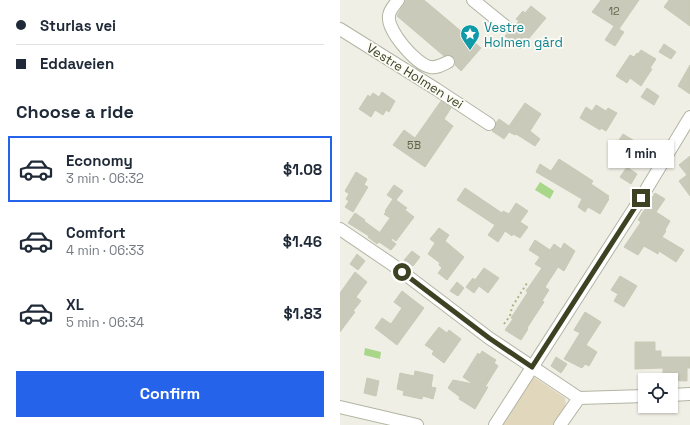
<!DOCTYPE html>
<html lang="en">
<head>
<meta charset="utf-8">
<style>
	:root { --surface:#fff; --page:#f6f6f7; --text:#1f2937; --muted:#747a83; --line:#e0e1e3; --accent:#2563eb }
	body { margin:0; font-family:"Space Grotesk",sans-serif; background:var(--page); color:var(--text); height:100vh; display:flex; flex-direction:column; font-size:15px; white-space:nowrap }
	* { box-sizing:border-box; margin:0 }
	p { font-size:13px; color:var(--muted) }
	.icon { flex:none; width:22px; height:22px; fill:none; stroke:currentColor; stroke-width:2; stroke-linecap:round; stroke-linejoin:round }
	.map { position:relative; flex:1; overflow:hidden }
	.side { display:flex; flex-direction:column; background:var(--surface); width:340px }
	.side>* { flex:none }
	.banner { display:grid; align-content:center; height:88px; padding:0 16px; background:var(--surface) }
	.controls { position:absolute; left:298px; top:373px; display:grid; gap:8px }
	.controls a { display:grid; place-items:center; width:40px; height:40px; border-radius:0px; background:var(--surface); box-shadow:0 1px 3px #0004; font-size:20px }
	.end { position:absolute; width:18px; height:18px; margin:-9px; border:5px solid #3d4322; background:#fff; box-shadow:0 0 0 2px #fff }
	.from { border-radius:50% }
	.bubble { position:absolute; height:28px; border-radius:0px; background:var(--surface); box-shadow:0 1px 3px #0004; font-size:13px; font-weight:700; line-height:28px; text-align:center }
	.banner b { display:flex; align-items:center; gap:14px; height:38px; font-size:15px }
	.banner b+b { border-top:1px solid var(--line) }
	.banner i { width:10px; height:10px; background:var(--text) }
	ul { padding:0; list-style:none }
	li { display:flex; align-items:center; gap:12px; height:66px; margin:0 8px 6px; padding:0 8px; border:2px solid transparent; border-radius:0px }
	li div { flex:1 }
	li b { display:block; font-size:15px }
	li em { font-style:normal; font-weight:700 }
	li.on { border-color:var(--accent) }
	li>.icon { width:36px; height:36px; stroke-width:1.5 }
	h2 { padding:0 16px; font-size:18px; line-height:48px }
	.button { display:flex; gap:8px; margin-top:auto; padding:8px 16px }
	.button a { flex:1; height:46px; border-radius:0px; background:var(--accent); color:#fff; font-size:16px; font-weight:700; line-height:46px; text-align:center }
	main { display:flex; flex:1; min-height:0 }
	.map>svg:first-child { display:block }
	.green { fill:#e1d7bd }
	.water { fill:#a9d78a }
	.building { fill:#cacaba; stroke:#c9c9b7 }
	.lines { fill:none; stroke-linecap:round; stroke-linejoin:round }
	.minor-casing { stroke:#b2b5a3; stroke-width:14 }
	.path { stroke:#aeb584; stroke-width:2; stroke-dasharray:2 3; stroke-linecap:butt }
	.minor { stroke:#fff; stroke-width:12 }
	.route { stroke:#3d4322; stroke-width:5 }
	.labels { text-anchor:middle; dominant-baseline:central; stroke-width:3.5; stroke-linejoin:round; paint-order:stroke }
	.number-label { font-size:11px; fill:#606548 }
	.culture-label { font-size:13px; fill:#0d838f; stroke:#fbfbf6; text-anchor:start }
	.street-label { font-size:13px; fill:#3d4322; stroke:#fbfbf6 }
</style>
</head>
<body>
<main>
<section class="side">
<div class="banner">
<b><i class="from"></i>Sturlas vei</b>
<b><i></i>Eddaveien</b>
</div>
<h2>Choose a ride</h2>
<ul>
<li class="on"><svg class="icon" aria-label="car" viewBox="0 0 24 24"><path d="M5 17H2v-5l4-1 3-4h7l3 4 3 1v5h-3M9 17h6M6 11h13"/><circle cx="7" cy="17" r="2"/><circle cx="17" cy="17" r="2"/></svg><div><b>Economy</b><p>3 min · 06:32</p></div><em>$1.08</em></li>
<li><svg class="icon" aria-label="car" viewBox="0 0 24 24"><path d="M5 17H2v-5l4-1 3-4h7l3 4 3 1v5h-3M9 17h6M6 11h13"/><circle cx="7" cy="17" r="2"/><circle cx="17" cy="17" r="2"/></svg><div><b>Comfort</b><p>4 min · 06:33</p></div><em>$1.46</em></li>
<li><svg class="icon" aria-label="car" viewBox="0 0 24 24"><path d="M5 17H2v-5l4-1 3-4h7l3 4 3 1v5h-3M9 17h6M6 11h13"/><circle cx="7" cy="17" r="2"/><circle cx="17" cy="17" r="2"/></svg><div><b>XL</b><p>5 min · 06:34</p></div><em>$1.83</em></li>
</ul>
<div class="button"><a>Confirm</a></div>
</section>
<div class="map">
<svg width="350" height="425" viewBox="0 0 350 425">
	<rect width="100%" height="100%" fill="#efefe5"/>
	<!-- green -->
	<path class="green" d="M191,375l34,23c3,11 -6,19 -12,27h-53z"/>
	<!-- water -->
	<path class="water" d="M200,182l14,9 -4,8 -15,-9z
		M25,348l16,4 -1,7 -16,-4z"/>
	<!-- building -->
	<path class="building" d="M66,0h18l57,48 -20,23 -6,-6v-6l-3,-3 -4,-1 -4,1 -47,-40z
		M261,0h38l-20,29 5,3 -9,14 -10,-6 9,-14 -22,-14z
		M329,0h21v26l-26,-19z
		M191,6l15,12 -26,31 -15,-13 14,-15 -3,-2 7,-8 2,2z
		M324,44l12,8 -5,7 -12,-7z
		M301,50l15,9 -6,9 2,1 -11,17 -11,-8 -3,5 -11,-7 14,-21 4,2 3,-4 1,1z
		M350,65v29l-12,-8z
		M307,88l12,8 -5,9 -13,-8z
		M42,92l13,9 -6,11 -3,-2 -3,5 -8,-5 -4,7 -12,-8 9,-14 2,2 3,-4 6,4z
		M101,101l10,7 -7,11 9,7 -28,41 -32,-22 11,-15 11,8z
		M185,103l16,11 -11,17 10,8 -5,7 -19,-12 -1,1 -6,-3 -5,7 -12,-8 3,-3 1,-5 3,-4 10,7z
		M256,105l10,6 2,-3 9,5 -11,18 -5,-3 -1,2 -20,-12 6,-11 6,4z
		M283,134l18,11 -3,5 1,1 -9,14 -19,-13z
		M350,156v40l-11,-15 8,-6 -8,-10z
		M219,159l34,22 -2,3 18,12 -1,2 1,1 -9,15 -12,-7 -3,5 -7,-5 4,-8 -46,-27 4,-8 11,7z
		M287,167l10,7 -6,10 -11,-7z
		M16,172l11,7 -3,6 4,2 -15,25 -8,-5 4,-6 -3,-2 3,-5 -4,-3z
		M54,185l9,6 -7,9 11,8 -2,2 9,7 -18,24 -4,-3 -1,2 5,4 -5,6 -12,-8 -2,2 -9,-7 1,-1 -21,-13 7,-10 10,7 -1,1 26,19 -10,-8 10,-14 -6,-4 2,-2 -1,-1 8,-12 -6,-4z
		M125,188l37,25 1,-2 6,3 7,-11 12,8 -8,11 8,5 -8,11 -7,-4 -1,2 -7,-5 -7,11 -10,-7 7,-10 -38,-25z
		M315,193l10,6 -9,13 14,9 -5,9 1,1 -4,6 22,13 -8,12 -17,-11 -1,3 -14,-8 -6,9 -14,-8 17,-25 -3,-2z
		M99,228l10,7 -4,6 19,16 -17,23 -9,-7 4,-5 -3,-3 1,-2 -12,-9 7,-11 -5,-4z
		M195,240l15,10 4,-6 7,5 3,-6 11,8 -11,20 -6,-4 -13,20 4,3 -7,11 2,1 -17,26 1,1 -7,11 -16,-10 8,-11 -2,-1 17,-26 -2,-1 16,-23 -7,-4 5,-7 -11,-7z
		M72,251l8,6 -7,9 -9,-6z
		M17,254l8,7 -7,9 -8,-6z
		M144,268l15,10 -11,15 -9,-7 -5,7 -8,-6 7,-9 2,2z
		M15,272l12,10 -11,15 5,4 -8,10 2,1 -15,20v-39z
		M280,276l17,10 -13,21 -10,-6 4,-7 -7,-4z
		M117,282l7,6 -6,8 -8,-5z
		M62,291l22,17 -27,37 -22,-17 7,-10 9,6 11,-16 -8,-6z
		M245,312l16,10 -15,23 11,7 -8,14 -4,-2 -3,4 -18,-9 16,-26 -6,-3z
		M99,327l8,6 2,-3 12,9 -17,24 -12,-9 2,-3 -9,-6z
		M295,342h20v9h6v6h29v11h-3v13l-24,-1v-12l-28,1z
		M142,351l14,9 -2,3 4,3 -13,21h3l-13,22 -16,-10 1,-2 -12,-9 5,-8 20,4 -10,-7 15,-24 2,2z
		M216,357l11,7 -6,9 -10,-7z
		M75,371l18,4 -2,12 5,1 -3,11 -10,-3 -1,3 -19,-4 1,-4 -7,-2 3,-16 14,3z
		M27,378l12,3 -3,15 -12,-3z"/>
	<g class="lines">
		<defs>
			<path id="minor" d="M58,0c-3,5 -9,10 -9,16 -2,15 27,48 41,51 7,1 12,-2 18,-5
				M133,0l32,26
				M0,29l96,60 53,35
				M0,229l53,36 96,73 90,60 66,-2
				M331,395l19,-1
				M0,407l77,18
				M155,425l146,-227 49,-81
				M220,425l19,-27"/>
		</defs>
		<!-- minor casing -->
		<use href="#minor" class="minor-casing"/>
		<!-- path -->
		<path class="path" d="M164,324l6,-8 2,-9 15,-24"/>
		<!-- minor -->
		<use href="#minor" class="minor"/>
	</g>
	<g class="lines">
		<!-- route -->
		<path class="route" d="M62,272l87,66 43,29 109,-169"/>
	</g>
	<!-- icons -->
	<defs>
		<symbol id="sight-pin" viewBox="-11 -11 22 30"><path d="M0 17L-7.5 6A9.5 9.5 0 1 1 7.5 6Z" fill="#0f9aa8" stroke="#fbfbf6"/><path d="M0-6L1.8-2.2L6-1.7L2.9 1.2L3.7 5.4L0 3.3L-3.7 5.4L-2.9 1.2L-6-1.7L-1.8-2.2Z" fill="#fff"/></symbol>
	</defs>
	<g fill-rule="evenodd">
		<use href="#sight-pin" x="119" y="23" width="22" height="30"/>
	</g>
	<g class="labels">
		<!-- number labels -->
		<g class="number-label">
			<text x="274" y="11">12</text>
			<text x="74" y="145">5B</text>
		</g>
		<!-- culture labels -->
		<g class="culture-label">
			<text x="144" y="27">Vestre<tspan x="144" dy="15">Holmen gård</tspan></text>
		</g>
		<!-- street labels -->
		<g class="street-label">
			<text transform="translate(75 76) rotate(32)">Vestre Holmen vei</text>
		</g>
	</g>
</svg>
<div class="controls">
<a><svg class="icon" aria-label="locate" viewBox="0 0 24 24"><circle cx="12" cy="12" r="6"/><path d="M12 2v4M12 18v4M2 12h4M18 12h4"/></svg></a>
</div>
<i class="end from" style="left:62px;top:272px"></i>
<i class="end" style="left:301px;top:198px"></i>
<div class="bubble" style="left:268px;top:140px;width:66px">1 min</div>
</div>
</main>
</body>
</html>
